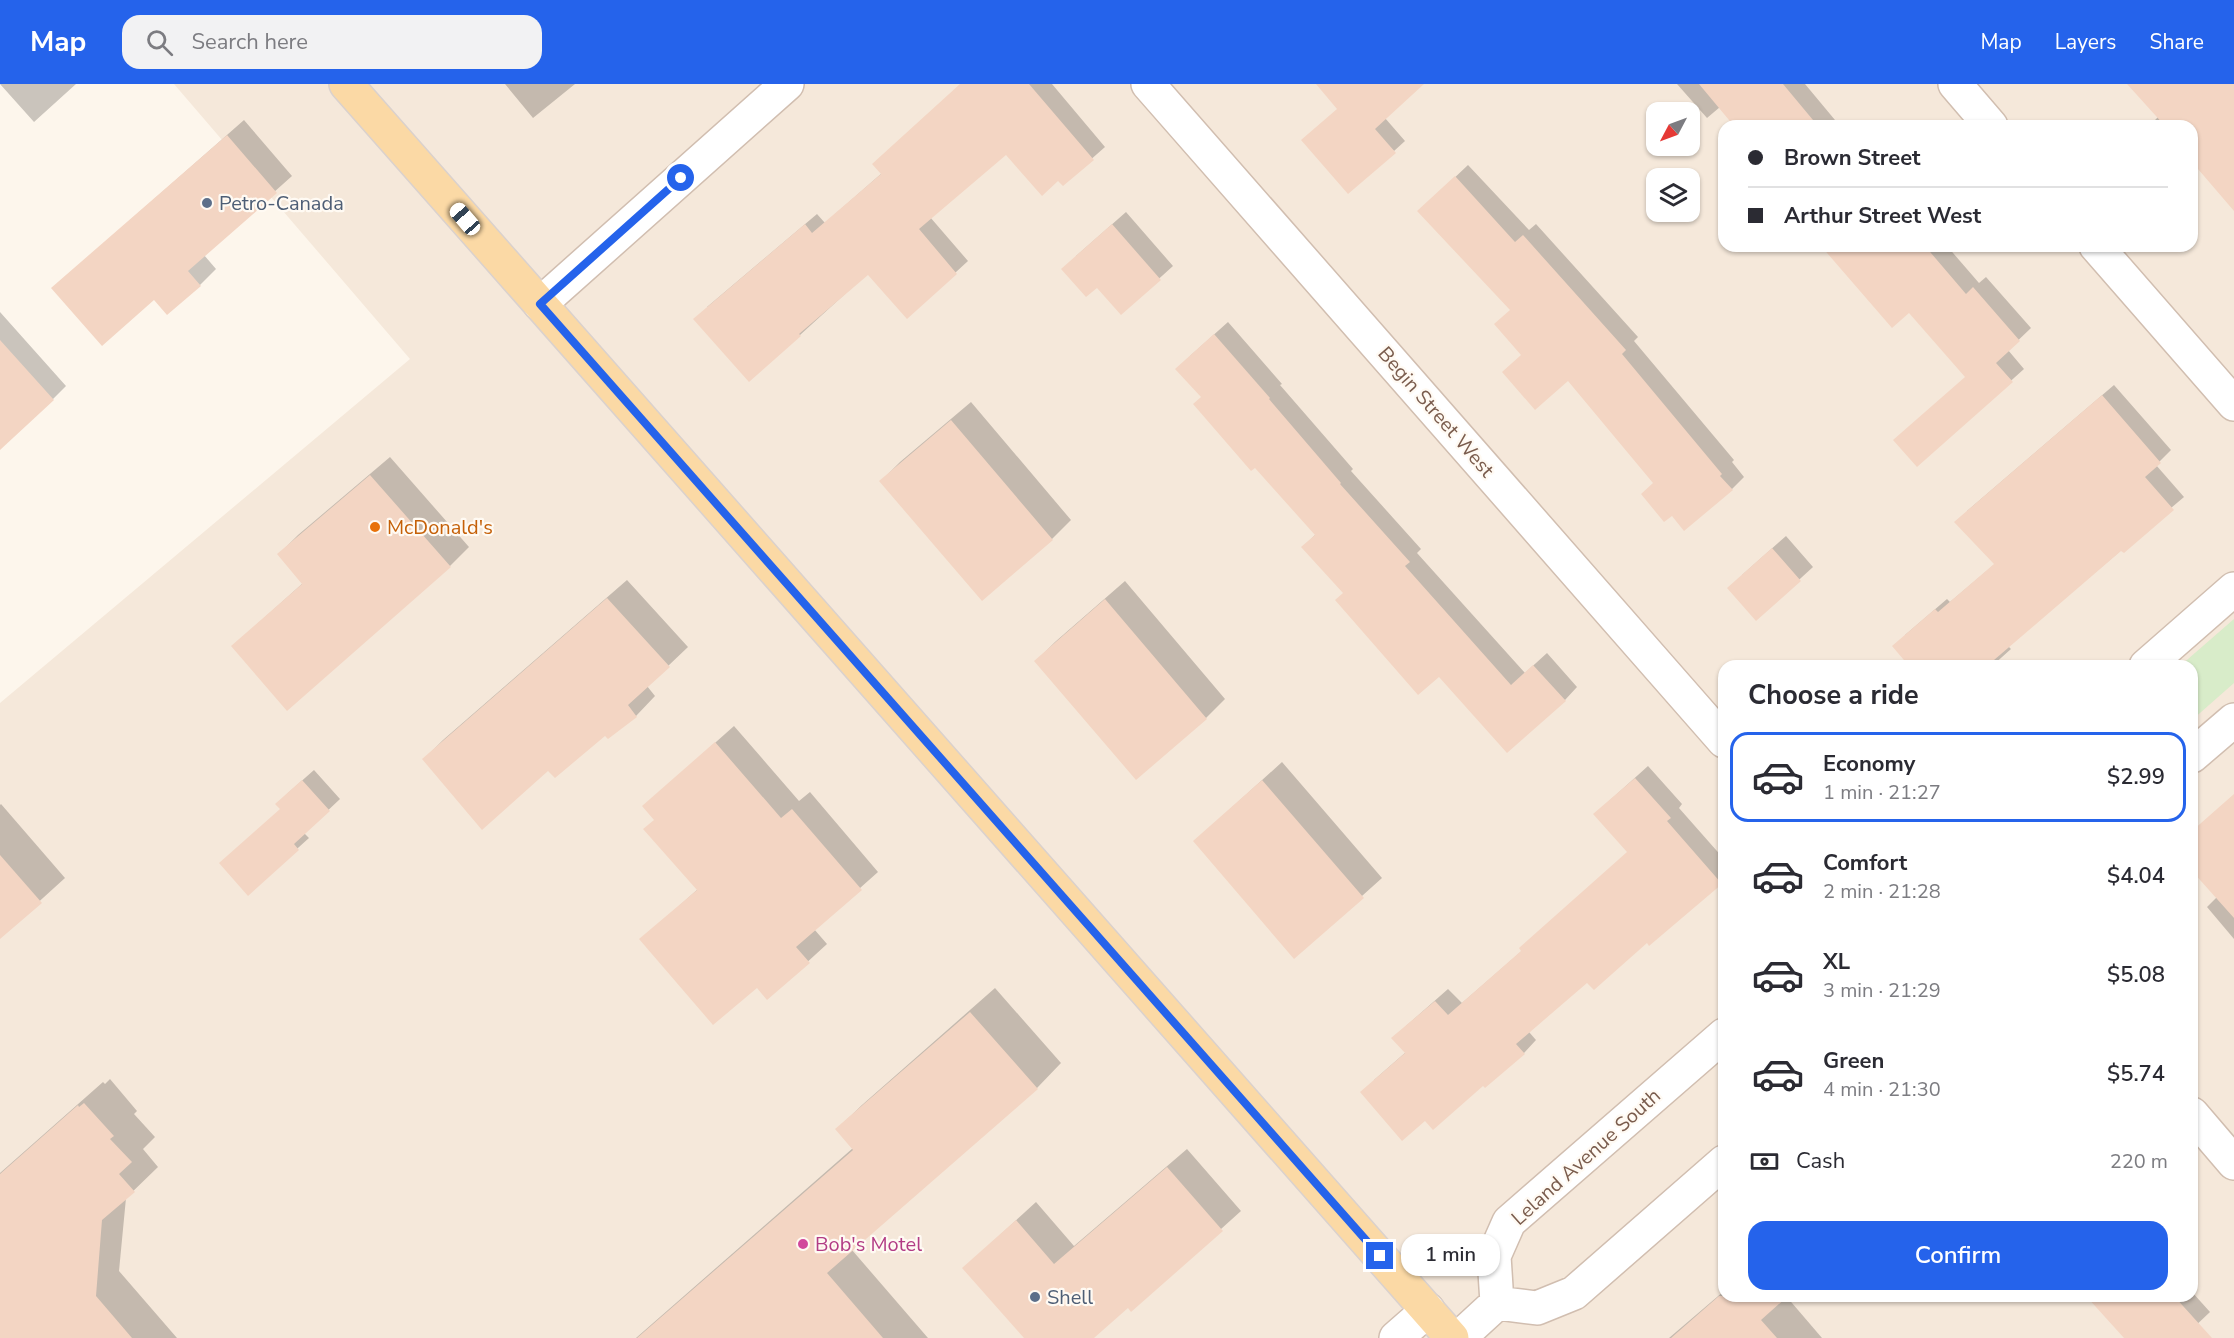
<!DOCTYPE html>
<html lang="en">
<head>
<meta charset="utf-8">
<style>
	:root { --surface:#fff; --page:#f2f2f3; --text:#2b2b33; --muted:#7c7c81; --line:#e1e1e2; --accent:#2563eb }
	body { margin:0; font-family:"Nunito Sans",sans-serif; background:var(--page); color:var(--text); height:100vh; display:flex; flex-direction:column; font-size:22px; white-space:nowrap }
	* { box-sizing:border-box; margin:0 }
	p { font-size:20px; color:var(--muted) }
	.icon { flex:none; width:33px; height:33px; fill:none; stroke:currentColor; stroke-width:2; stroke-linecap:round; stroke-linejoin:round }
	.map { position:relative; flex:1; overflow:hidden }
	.side { position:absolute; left:1718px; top:576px; width:480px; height:642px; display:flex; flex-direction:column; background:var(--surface); border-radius:18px; box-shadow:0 2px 4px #0004 }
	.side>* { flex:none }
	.hud { position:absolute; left:1718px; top:36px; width:480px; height:132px; border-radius:18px; box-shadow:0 2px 4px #0004; display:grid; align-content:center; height:132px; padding:0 30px; background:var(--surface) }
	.needle { width:39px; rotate:229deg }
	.controls { position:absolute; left:1646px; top:18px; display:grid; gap:12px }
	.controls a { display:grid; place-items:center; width:54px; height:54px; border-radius:12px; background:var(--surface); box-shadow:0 2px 4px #0004; font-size:30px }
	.end { position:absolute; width:27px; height:27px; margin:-14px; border:8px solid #2563eb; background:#fff; box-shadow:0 0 0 3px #fff }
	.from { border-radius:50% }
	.bubble { position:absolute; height:42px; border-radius:18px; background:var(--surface); box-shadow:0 2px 4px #0004; font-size:20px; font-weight:600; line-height:42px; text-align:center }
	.car { position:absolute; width:18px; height:36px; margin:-18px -9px; border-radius:8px; box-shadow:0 0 4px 2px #0007; background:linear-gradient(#fff 24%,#345 0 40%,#fff 0 76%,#345 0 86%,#fff 0) }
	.hud b { display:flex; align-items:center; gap:21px; height:57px; font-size:22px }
	.hud b+b { border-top:2px solid var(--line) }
	.hud i { width:15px; height:15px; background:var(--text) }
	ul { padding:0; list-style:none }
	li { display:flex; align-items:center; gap:18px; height:90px; margin:0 12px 9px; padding:0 18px; border:3px solid transparent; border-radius:18px }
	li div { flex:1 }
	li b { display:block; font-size:22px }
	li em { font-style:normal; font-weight:600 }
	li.current { border-color:var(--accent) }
	li>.icon { width:54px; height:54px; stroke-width:1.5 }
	h2 { padding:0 30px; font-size:27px; line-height:72px }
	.pay { display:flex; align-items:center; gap:15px; height:66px; padding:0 30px; font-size:22px }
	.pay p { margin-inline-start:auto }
	.action { display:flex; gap:12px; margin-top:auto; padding:12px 30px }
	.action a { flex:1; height:69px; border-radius:18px; background:var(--accent); color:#fff; font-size:24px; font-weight:600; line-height:69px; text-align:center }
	header { display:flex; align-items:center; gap:36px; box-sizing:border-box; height:84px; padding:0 30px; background:var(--accent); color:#fff }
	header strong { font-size:28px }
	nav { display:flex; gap:33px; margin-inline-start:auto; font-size:21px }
	.search { width:420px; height:54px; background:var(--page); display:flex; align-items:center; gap:15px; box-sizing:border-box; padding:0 21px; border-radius:18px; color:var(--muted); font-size:22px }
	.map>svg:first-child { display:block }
	.residential { fill:#f5e8da; fill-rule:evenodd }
	.green { fill:#d8ecc9 }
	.shadow { fill:#0003 }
	.building { fill:#f3d5c3 }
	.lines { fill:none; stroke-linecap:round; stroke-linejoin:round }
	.minor-casing { stroke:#d1beb0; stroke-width:36 }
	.major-casing { stroke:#dad1cd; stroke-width:36 }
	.minor { stroke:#fff; stroke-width:33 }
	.major { stroke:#fbd9a5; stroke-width:33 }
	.route { stroke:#2563eb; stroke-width:8 }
	.service-dot { fill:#5c6f8a; stroke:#fffaf3; stroke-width:2 }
	.food-dot { fill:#e8710a; stroke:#fffaf3; stroke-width:2 }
	.hotel-dot { fill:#d1479c; stroke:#fffaf3; stroke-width:2 }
	.labels { text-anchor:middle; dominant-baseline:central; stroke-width:4.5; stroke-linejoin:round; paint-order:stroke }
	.service-label { font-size:20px; fill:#4e5e75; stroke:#fffaf3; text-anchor:start }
	.street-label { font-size:20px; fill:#7a5c4d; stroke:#fffaf3 }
	.food-label { font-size:20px; fill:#c56008; stroke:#fffaf3; text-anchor:start }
	.hotel-label { font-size:20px; fill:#b23c85; stroke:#fffaf3; text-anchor:start }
</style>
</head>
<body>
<header>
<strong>Map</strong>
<div class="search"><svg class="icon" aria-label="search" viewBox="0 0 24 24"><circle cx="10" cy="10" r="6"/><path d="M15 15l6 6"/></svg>Search here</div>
<nav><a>Map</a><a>Layers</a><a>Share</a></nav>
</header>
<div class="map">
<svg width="2234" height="1254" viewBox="0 0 2234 1254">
	<rect width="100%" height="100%" fill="#fdf6ec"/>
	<!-- residential -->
	<path class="residential" d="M174,0h2060v1254h-2234v-635l410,-344zM1656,28h33v34h-33zM1724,42h468v120h-468zM1656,94h33v34h-33zM1724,582h468v630h-468z"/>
	<!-- green -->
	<path class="green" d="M2234,535v64l-42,37v-54h-12z"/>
	<!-- shadow -->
	<path class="shadow" d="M0,0h76l-42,38z
		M505,0h70l-42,34z
		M962,0h90l53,63 -42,37 -5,-5 -52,-27 -76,65 38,44 -61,56 -39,-44 -68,62 -93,-28 110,-93 8,9 57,-50z
		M1318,0h96l-29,34 20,23 -11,10z
		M1677,0h128l35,42h-104l-16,-19 -13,11z
		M2130,0h104v109l-8,7 -34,-39v-35h-32l-5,-6 3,-3z
		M244,36l48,56 -88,79 12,14 -16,16 -46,13 -101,-10z
		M1468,81l61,65 7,-6 102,113 -4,4 100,119 -2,2 12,15 -12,12 -78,-7 -86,-103 -45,-25 -12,-45 -79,-110z
		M1126,128l47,54 -52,47 -45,-57z
		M1845,162h102l32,37 7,-6 45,51 -23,22 16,19 -107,96 49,-88 -57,-66z
		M0,228l66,74 -13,13 -53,19z
		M1228,238l54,62 -2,1 73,84 -2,2 70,78 -4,4 108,120 22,-20 30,34 -12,13 -126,-25 -95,-82 -41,-46 13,-13 -114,-138 -12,-40z
		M2114,301l57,65 -15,15 28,32 -176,149 3,3 -19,17h-94l7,-7v-24l42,-36 3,3 45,-38 -28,-53z
		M971,318l100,118 -19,19 -70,60 -101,-118 19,-19z
		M390,373l79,90 -19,19 -163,143 -54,-63 70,-63 -24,-29 19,-19z
		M1786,452l27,31 -57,52 -14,-44z
		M627,496l61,67 -41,39 8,10 -19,20 -87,53 -125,-10 19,-19z
		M1125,497l100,118 -19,19 -170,-57 19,-19z
		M734,642l65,75 11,-9 68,80 -64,57 13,15 -59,54 -11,-12 -115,-47 56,-50 -43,-70 -11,-13z
		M1282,678l100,116 -88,79 -99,-116z
		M1648,682l34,38 -3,4 45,51v21l-75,64 -2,-3 -60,39 -58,52 7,8 -12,13 -41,31 -58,35 -51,-39 32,-28v-26l42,-37 14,14 61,-53 105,-98 -20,-50z
		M314,686l26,29 -36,34 5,5 -61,55 40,-100z
		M2234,711v144l-27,-32 10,-10 -25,-29v-36z
		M1,720l64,74 -65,59v-132z
		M995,904l66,75 -24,25 -185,162 76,88h-292l217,-190 -16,-19 25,-24z
		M110,995l27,32 -3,3 21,23 -12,12 15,18 -32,31 -7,73 58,67h-177v-165l103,-91 2,2z
		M1187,1065l54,62 -110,99 -3,-4 -37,32h-65l-62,-70 72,-66 38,44z
		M1724,1207v5h62l36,42h-153z
		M2192,1208l18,20 -19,18 7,8h-72l-38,-42h104z"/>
	<!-- building -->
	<path class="building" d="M960,0h69l65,76 -31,26 -5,-5 -16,15 -36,-41 -87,74 38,45 -50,45 -39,-44 -69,59 2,2 -52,46 -56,-63 112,-95 7,9 69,-59 -9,-10z
		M1316,0h108l-49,45 21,24 -48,41 -47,-54 36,-31z
		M1699,0h84l35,42h-84z
		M2127,0h107v127l-42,-49v-36h-27z
		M227,51l50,58 -89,78 13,15 -34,29 -13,-15 -52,46 -51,-58z
		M1455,92l60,66 8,-7 103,115 -4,4 100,120 -2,2 13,14 -49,41 -12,-15 -8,6 -23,-28 12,-11 -85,-102 -33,29 -33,-38 19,-17 -27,-31 16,-14 -93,-99z
		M1112,140l49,56 -40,35 -24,-27 -11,9 -25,-28z
		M1821,162h104l41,48 7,-7 47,54 -24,22 17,19 -96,85 -24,-27 72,-63 -56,-64 -17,15z
		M1214,250l56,64 -1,1 72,84 -1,1 70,78 -5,4 106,119 22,-20 33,36 -59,52 -68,-76 -21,18 -83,-95 8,-7 -42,-46 14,-12 -60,-67 -4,3 -58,-67 8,-7 -26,-28z
		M0,256l54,60 -54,50z
		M2102,311l59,68 -16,14 29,33 -50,43 -3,-2 -134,115h-78l-17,-20 43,-37 3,3 56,-48 -40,-42z
		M951,336l102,120 -71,61 -103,-120z
		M370,391l81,92 -164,144 -56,-65 71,-62 -25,-30z
		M1772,464l29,33 -45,40 -29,-33z
		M607,514l63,69 -42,38 9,12 -29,22 -3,-3 -50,42 -7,-7 -66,59 -60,-71z
		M1105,515l102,120 -71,61 -102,-119z
		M715,658l66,76 11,-9 70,81 -66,57 14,16 -43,37 -10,-12 -44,37 -74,-86 58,-49 -54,-61 11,-9 -12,-14z
		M1635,694l36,40 -4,3 55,63 -73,62 -2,-3 -53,47 -7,-7 -71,61 9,10 -40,34 -2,-2 -50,44 -8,-9 -23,20 -42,-49 45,-39 -14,-15 44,-37 13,14 73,-64 -2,-3 108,-96 -34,-38z
		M302,696l28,31 -36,33 5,6 -51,46 -29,-33 61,-54 -5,-5z
		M1262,696l102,118 -70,61 -101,-118z
		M2234,710v124l-42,-47v-40z
		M0,771l42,48 -42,36z
		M970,928l68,77 -211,184 56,65h-246l216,-188 -18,-21z
		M84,1019l30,33 -4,3 22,23 -13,12 16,18 -33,28 -6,76 36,42h-132v-164l78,-69 1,2z
		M1167,1083l56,64 -92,81 -3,-4 -34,30h-70l-62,-70 54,-48 38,44z
		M1719,1212h69l-27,24 16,18h-106z
		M2086,1212h88l38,42h-88z"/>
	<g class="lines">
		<defs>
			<path id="minor" d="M1148,0l576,657
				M1955,0l36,42
				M2096,162l138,158
				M540,220l247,-220
				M2146,582l88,-77
				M2192,672l42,-36
				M2192,1030l42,49
				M1497,1219l-3,-47 15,-34 215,-187
				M1497,1219l40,5 37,-15 150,-131
				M1396,1254l32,-28
				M1459,1254l38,-35"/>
			<path id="major" d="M346,0l1106,1254"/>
		</defs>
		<!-- minor casing -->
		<use href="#minor" class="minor-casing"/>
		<!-- major casing -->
		<use href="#major" class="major-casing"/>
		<!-- minor -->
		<use href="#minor" class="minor"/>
		<!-- major -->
		<use href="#major" class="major"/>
	</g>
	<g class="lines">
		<!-- route -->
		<path class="route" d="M681,94l-141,126 840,952"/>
	</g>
	<!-- markers -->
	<g class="service-dot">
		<circle cx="207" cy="119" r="6"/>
		<circle cx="1035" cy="1213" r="6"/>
	</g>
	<circle class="food-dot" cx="375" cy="443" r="6"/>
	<circle class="hotel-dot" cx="803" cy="1160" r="6"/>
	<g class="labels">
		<!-- service labels -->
		<g class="service-label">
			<text x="219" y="119">Petro-Canada</text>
			<text x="1047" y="1213">Shell</text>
		</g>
		<!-- street labels -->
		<g class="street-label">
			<text transform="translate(1436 328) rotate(49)">Begin Street West</text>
			<text transform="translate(1586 1073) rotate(-42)">Leland Avenue South</text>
		</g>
		<!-- food labels -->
		<g class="food-label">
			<text x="387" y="443">McDonald's</text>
		</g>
		<!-- hotel labels -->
		<g class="hotel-label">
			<text x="815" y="1160">Bob's Motel</text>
		</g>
	</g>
</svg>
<div class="controls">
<a><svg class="needle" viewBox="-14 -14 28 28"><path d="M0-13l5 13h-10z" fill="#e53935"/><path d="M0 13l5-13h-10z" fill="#7c7c81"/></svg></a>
<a><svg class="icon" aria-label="layers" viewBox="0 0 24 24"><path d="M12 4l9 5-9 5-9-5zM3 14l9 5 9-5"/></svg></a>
</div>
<i class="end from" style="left:681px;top:94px"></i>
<i class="end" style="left:1380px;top:1172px"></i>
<div class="bubble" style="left:1401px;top:1150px;width:99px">1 min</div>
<i class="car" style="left:465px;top:135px;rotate:319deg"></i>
<div class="hud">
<b><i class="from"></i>Brown Street</b>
<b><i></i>Arthur Street West</b>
</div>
<section class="side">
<h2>Choose a ride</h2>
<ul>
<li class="current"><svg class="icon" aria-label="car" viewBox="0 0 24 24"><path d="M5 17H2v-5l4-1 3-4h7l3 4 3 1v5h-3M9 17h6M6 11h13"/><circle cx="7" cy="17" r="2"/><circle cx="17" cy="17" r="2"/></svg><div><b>Economy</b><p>1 min · 21:27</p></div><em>$2.99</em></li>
<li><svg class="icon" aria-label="car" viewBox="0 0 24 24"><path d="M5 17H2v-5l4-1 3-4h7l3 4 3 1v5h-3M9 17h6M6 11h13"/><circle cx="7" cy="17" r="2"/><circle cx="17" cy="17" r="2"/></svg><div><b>Comfort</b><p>2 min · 21:28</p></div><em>$4.04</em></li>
<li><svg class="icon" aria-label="car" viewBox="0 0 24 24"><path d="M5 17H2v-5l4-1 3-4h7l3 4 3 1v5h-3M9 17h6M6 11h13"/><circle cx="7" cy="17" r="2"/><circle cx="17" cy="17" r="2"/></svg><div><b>XL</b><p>3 min · 21:29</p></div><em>$5.08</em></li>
<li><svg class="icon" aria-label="car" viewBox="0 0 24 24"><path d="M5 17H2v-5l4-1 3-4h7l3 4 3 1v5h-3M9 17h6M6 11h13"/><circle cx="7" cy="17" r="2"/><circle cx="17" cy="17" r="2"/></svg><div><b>Green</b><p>4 min · 21:30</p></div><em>$5.74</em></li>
</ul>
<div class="pay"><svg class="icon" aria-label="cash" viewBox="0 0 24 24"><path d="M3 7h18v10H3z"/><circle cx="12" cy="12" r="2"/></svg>Cash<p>220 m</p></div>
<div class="action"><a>Confirm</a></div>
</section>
</div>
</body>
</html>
